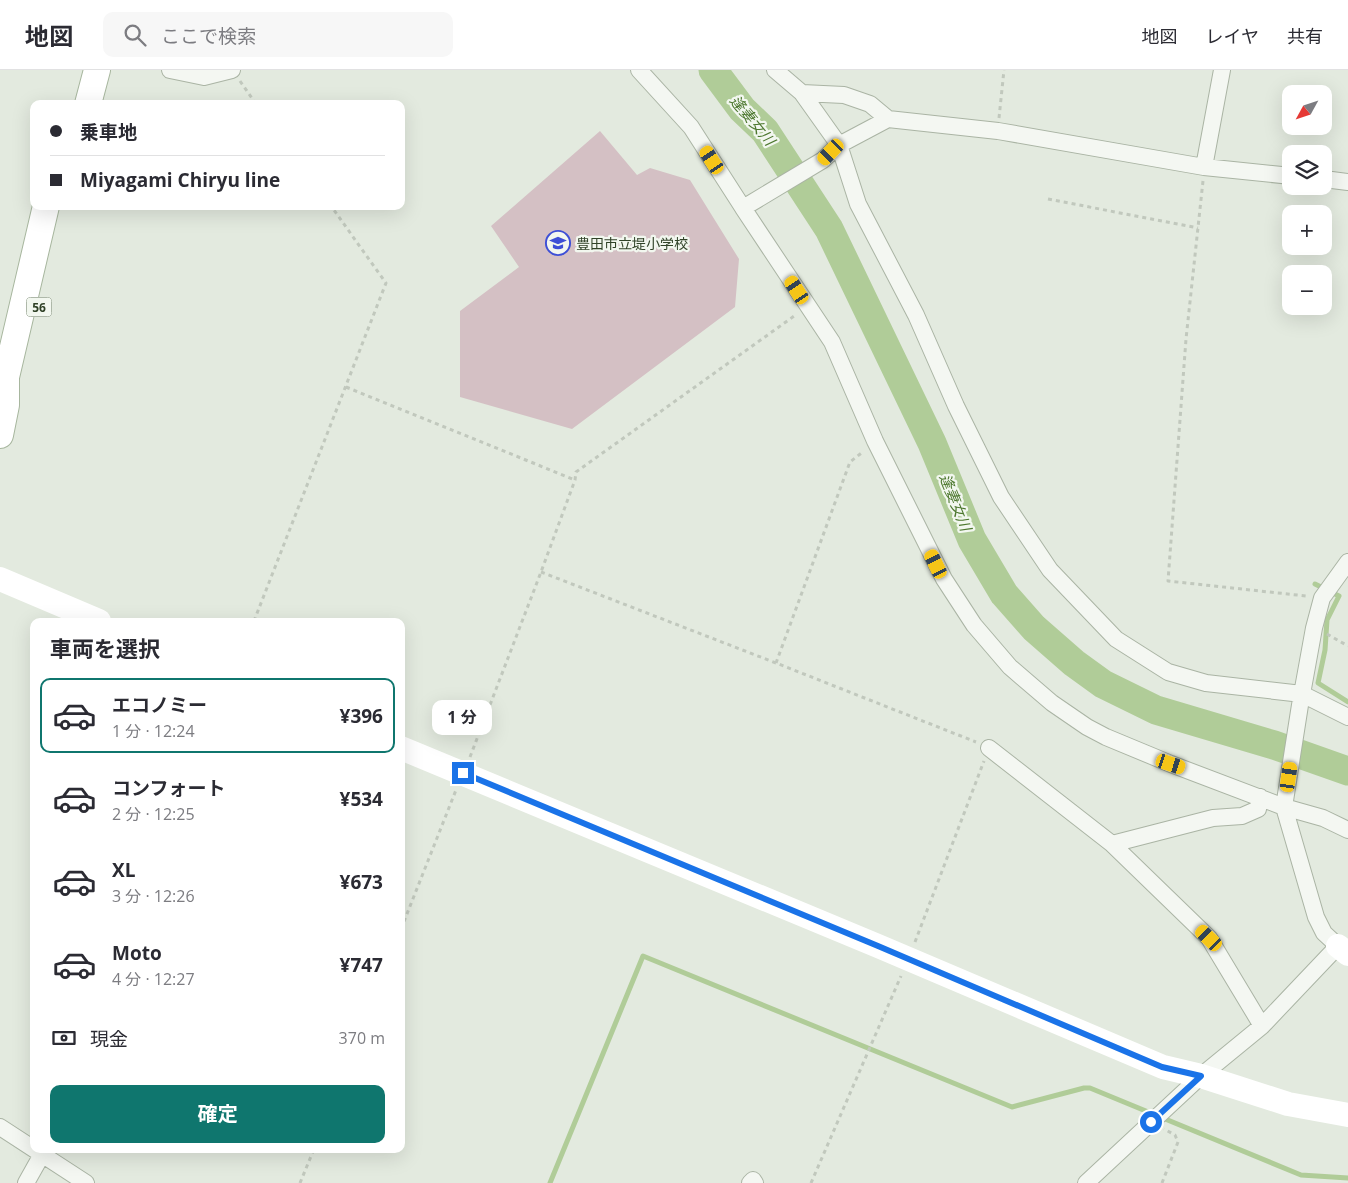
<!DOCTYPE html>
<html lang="ja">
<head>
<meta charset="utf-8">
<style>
	:root { --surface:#fff; --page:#f7f7f7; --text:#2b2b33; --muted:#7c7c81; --line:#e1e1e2; --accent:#0f766e }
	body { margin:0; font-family:"Open Sans","Noto Sans JP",sans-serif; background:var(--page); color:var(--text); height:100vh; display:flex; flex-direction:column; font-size:19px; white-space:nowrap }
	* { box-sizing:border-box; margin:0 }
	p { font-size:16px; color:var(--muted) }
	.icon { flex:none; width:28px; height:28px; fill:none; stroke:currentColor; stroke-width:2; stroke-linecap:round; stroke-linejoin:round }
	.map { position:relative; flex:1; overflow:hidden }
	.details { position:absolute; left:30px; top:548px; width:375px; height:535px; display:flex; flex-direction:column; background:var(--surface); border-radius:10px; box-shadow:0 5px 20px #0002 }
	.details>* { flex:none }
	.guide { position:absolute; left:30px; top:30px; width:375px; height:110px; border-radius:10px; box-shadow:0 5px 20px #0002; display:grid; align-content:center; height:110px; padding:0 20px; background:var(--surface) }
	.needle { width:32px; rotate:230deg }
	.tools { position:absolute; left:1282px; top:15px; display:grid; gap:10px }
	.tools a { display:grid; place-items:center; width:50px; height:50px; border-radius:10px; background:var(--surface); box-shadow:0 5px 20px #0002; font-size:25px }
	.end { position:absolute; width:22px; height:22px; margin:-11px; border:6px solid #1a73e8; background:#fff; box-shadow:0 0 0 2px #fff }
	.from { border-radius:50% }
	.bubble { position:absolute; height:35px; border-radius:10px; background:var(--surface); box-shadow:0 5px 20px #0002; font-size:16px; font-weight:700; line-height:35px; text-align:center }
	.car { position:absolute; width:15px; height:30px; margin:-15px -8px; border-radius:6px; box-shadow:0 0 4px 1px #0007; background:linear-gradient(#f5c518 24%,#345 0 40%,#f5c518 0 76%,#345 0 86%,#f5c518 0) }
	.guide b { display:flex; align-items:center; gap:18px; height:48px; font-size:19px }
	.guide b+b { border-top:1px solid var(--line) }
	.guide i { width:12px; height:12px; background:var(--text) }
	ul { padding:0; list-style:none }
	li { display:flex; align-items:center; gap:15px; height:75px; margin:0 10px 8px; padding:0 10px; border:2px solid transparent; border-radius:10px }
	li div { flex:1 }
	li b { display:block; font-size:19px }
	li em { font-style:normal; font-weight:700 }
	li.active { border-color:var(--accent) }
	li>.icon { width:45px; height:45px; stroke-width:1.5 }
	h2 { padding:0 20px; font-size:22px; line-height:60px }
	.pay { display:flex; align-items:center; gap:12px; height:55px; padding:0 20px; font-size:19px }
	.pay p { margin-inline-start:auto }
	.action { display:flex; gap:10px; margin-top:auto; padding:10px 20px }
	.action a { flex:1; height:58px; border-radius:10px; background:var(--accent); color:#fff; font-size:20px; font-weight:700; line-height:58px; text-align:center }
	header { display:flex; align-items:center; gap:30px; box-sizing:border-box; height:70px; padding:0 25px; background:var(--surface); border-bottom:1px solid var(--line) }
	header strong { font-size:24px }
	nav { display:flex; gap:28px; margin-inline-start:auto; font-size:18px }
	.search { width:350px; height:45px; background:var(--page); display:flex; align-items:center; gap:12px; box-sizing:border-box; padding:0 18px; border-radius:10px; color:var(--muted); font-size:19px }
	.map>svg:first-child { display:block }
	.green { fill:#d4c0c4 }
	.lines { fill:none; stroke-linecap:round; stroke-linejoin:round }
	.stream { stroke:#b0cc98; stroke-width:5 }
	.river { stroke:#b0cc98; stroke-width:29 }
	.street-casing { stroke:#aab4a4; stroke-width:18 }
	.primary-casing { stroke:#a7b69e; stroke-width:28 }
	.path { stroke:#c1c8bd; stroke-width:3; stroke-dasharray:4 4; stroke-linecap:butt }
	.street { stroke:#f4f7f2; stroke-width:16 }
	.secondary { stroke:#fff; stroke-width:24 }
	.primary { stroke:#fff; stroke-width:26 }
	.route { stroke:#1a73e8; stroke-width:6 }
	.labels { text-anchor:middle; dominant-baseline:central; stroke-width:4.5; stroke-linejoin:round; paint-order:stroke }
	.shield { fill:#f2f7ef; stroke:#6a7863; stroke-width:1 }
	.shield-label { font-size:12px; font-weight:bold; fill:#304227 }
	.poi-label { font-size:14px; fill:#304227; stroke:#f2f7ef; text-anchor:start }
	.water-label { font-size:15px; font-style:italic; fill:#4d782f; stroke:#f2f7ef }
</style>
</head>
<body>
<header>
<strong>地図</strong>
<div class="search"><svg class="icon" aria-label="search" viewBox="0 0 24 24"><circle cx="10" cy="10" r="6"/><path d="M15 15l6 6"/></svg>ここで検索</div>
<nav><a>地図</a><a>レイヤ</a><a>共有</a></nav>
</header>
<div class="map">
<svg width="1348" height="1113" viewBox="0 0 1348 1113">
	<rect width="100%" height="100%" fill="#e3eadf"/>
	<!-- green -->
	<path class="green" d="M600,61l37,44 13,-7 40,12 49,79 -4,48 -163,122 -112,-32v-86l59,-44 -28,-41z"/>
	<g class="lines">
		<!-- stream -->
		<path class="stream" d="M1315,514l24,12 -12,24 -2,30 -7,33 30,19
			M550,1113l93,-227 369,151 72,-19h6l211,87 47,3"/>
		<!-- river -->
		<path class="river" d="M713,0l29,39 23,22 64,98 103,214 40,97 32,54 30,34 40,35 29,21 53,26 118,35 74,26"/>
		<defs>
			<path id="street" d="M170,0l34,7 28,-7
				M639,0l52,57 52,81 80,-48 16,-15 49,-26 110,12 206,36 87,9
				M775,0l27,23 37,52 19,59 58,111 40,91 45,91 49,73 66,69 52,33 38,11 96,11 46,23
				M802,23l42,2 26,9 18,15
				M1204,97l18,-97
				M1324,109l24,3
				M743,138l89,134 43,99 69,138 30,46 36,42 42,36 35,24 19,10 65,27 113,43 39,11 25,12
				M989,678l123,96 97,94 53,88
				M1112,774l101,-26 29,-2 16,-7 2,-12
				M0,1057l86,56
				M26,1113l19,-34
				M750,1113l3,-3 2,3
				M1086,1113l115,-107 61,-50 76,-80 -14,-13 -8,-16 -32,-110 16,-102 14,-77 8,-30 26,-36"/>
			<path id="primary" d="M88,34l9,-34
				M0,365l6,-30v-28l40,-171"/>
		</defs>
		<!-- street casing -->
		<use href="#street" class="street-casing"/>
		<!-- primary casing -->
		<use href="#primary" class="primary-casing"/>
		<!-- path -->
		<path class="path" d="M240,11l16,23
			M999,48l5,-48
			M1203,111l-17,158 -18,242 138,15
			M1048,129l150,29
			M346,317l229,93
			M541,502l235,91 200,79
			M254,551l132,-338 -55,-77
			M1327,564l21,12
			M776,593l74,-201 14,-11
			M470,687l71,-185 34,-92 1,-8 221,-158
			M401,859l55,-139
			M915,872l69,-181
			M300,1113l14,-34
			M811,1113l90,-207
			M1162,1113l16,-41 -3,-7 -11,-6"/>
		<!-- street -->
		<use href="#street" class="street"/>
		<!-- secondary -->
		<path class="secondary" d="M0,509l99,42
			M401,678l477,198 285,121 38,9 87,28 60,11
			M1338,876l10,8"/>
		<!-- primary -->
		<use href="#primary" class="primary"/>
	</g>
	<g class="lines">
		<!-- route -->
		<path class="route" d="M463,703l415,173 284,121 39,9 -50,46"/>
	</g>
	<!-- icons -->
	<defs>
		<symbol id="school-ring" viewBox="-11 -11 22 22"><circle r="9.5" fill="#f2f7ef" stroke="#3d4fd6" stroke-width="1.5"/><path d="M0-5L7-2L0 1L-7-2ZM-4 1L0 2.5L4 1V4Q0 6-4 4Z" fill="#3d4fd6"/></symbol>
	</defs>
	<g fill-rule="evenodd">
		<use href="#school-ring" x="544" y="159" width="28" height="28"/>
	</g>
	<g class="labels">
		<!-- shield labels -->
		<rect class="shield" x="26.5" y="227.5" width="25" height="19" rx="4"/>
		<g class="shield-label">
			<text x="39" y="237">56</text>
		</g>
		<!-- poi labels -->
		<g class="poi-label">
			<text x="576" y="173">豊田市立堤小学校</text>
		</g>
		<!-- water labels -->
		<g class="water-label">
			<text transform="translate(753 50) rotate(50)">逢妻女川</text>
			<text transform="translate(956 432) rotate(68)">逢妻女川</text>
		</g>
	</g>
</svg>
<div class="tools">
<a><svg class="needle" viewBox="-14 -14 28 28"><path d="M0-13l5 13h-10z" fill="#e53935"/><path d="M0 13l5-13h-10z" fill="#7c7c81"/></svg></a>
<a><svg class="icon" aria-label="layers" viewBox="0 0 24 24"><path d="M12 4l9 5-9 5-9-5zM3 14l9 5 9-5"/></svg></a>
<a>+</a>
<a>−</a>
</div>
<i class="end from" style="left:1151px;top:1052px"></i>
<i class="end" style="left:463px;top:703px"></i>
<div class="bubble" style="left:432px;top:630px;width:60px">1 分</div>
<i class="car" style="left:831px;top:82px;rotate:224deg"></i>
<i class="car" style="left:712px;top:90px;rotate:327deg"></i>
<i class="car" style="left:797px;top:220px;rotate:327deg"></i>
<i class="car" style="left:936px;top:494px;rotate:334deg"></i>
<i class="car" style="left:1171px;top:694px;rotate:108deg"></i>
<i class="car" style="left:1289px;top:707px;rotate:8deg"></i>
<i class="car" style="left:1209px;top:868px;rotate:314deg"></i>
<div class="guide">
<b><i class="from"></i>乗車地</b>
<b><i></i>Miyagami Chiryu line</b>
</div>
<section class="details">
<h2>車両を選択</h2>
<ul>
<li class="active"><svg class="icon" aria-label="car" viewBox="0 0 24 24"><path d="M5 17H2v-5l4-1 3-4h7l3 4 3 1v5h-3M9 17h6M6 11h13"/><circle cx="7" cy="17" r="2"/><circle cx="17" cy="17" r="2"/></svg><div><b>エコノミー</b><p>1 分 · 12:24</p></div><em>¥396</em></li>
<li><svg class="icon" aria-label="car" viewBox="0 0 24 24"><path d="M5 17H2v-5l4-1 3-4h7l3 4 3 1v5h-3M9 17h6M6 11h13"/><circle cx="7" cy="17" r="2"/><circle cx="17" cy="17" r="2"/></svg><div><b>コンフォート</b><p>2 分 · 12:25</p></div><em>¥534</em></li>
<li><svg class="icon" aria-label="car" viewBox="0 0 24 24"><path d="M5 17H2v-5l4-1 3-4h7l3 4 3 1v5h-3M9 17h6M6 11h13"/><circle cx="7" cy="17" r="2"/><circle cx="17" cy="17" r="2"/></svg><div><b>XL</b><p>3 分 · 12:26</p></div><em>¥673</em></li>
<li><svg class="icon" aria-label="car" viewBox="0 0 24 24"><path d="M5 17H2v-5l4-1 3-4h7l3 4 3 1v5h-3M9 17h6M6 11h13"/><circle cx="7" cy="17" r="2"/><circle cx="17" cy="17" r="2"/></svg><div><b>Moto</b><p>4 分 · 12:27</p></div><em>¥747</em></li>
</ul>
<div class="pay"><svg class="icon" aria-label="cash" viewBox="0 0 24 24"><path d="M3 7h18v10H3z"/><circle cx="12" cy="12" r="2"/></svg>現金<p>370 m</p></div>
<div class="action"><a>確定</a></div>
</section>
</div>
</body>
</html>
